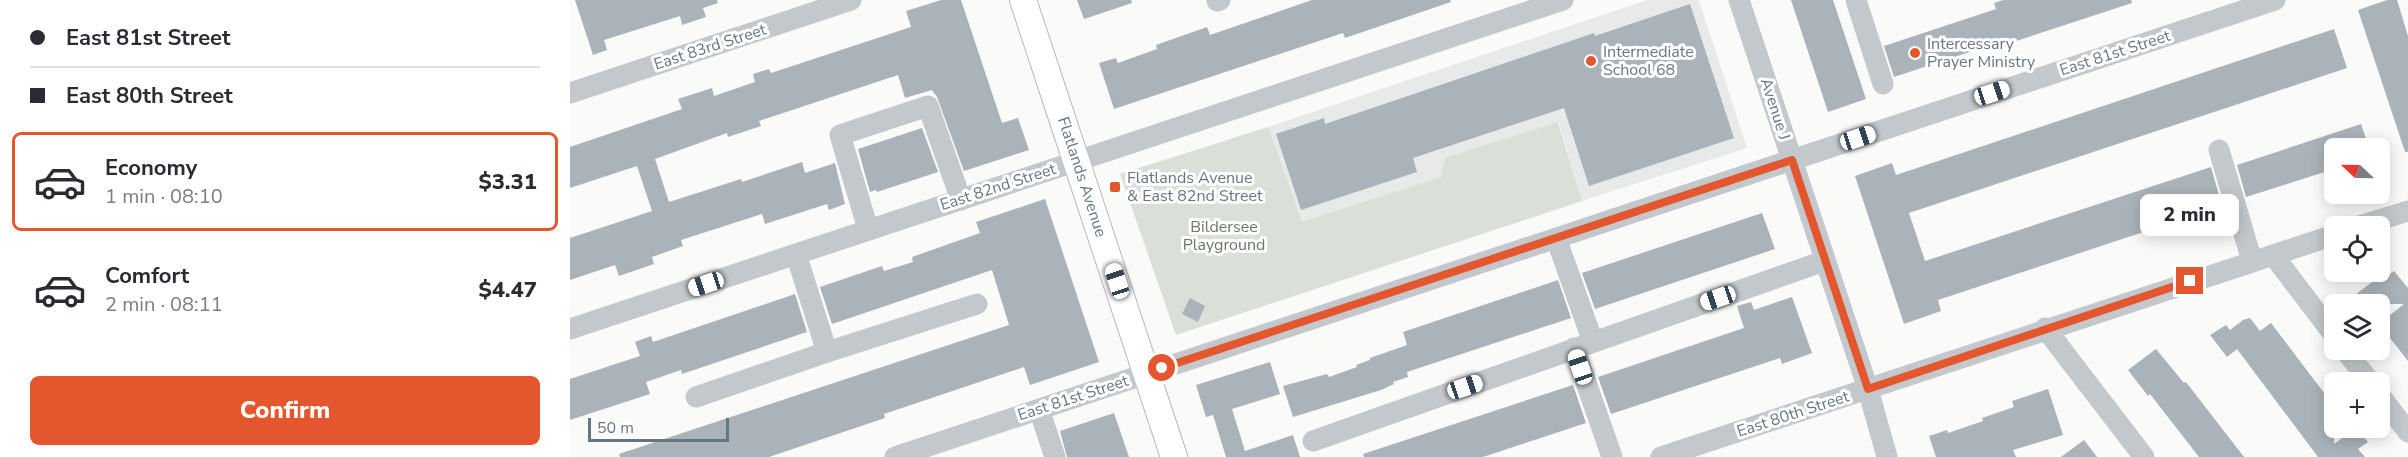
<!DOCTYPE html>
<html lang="en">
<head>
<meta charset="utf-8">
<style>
	:root { --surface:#fff; --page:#f7f7f7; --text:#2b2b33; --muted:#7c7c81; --line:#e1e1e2; --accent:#e4572e }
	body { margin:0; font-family:"Nunito Sans",sans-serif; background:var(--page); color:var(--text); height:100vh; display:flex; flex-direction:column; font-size:22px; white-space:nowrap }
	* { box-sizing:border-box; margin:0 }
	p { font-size:20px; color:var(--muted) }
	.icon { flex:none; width:33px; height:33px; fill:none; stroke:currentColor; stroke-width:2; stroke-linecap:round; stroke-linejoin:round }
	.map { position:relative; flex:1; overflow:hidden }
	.side { display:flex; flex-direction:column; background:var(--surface); width:570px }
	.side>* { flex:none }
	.banner { display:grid; align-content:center; height:132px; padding:0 30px; background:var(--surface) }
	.needle { width:39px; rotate:292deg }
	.tools { position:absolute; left:1754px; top:138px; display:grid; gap:12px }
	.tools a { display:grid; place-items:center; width:66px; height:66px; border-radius:9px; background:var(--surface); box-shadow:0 3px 15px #0003; font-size:30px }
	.scale { position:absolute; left:18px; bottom:15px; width:141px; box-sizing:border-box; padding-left:6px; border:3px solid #657683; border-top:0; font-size:16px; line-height:21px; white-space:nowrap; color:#657683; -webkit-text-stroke:4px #fff; paint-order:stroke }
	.end { position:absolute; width:27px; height:27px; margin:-14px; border:8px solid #e4572e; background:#fff; box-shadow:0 0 0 3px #fff }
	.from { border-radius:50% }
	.bubble { position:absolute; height:42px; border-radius:9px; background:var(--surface); box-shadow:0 3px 15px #0003; font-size:20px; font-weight:800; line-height:42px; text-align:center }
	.car { position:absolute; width:18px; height:36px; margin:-18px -9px; border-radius:8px; box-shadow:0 0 4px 2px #0007; background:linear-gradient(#fff 24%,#345 0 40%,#fff 0 76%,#345 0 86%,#fff 0) }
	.banner b { display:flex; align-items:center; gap:21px; height:57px; font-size:22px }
	.banner b+b { border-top:2px solid var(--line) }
	.banner i { width:15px; height:15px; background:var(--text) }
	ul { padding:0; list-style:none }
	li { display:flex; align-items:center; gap:18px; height:99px; margin:0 12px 9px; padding:0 18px; border:3px solid transparent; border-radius:9px }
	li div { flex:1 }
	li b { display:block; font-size:22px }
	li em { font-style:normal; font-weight:800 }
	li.current { border-color:var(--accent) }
	li>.icon { width:54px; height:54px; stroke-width:1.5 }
	.cta { display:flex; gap:12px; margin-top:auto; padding:12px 30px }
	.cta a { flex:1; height:69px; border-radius:9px; background:var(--accent); color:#fff; font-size:24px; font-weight:800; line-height:69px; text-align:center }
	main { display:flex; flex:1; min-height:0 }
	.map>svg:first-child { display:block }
	.built { fill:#e8e9e9 }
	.green { fill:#dadfd7 }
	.building { fill:#aab3b9 }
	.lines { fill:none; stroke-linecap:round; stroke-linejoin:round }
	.major-casing { stroke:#b5babe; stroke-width:28 }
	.minor { stroke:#c3c8cc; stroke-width:21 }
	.major { stroke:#fff; stroke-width:26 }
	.route { stroke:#e4572e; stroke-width:8 }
	.poi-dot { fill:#e4572e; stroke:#fff; stroke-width:2 }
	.labels { text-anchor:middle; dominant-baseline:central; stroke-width:6; stroke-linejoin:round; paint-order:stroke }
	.poi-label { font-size:16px; fill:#657683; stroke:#fff; text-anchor:start }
	.street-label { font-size:16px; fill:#657683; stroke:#fff }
	.park-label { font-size:16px; fill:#687a64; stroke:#fff }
</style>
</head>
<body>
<main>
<section class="side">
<div class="banner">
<b><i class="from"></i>East 81st Street</b>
<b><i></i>East 80th Street</b>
</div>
<ul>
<li class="current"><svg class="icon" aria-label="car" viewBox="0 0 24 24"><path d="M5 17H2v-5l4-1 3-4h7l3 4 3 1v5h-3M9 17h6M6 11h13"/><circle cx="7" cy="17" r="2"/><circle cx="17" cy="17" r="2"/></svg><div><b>Economy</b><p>1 min · 08:10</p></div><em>$3.31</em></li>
<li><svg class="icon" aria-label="car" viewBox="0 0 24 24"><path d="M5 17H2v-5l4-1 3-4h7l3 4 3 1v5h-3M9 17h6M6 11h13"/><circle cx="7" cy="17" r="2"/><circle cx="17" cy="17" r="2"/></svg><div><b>Comfort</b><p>2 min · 08:11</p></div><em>$4.47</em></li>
</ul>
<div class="cta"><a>Confirm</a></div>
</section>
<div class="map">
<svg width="1838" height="457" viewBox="0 0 1838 457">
	<rect width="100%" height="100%" fill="#fafaf8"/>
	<!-- built -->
	<path class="built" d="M1077,0h52l48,148 -165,53 -23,-79 -118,55 -140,46 -33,-96z"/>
	<!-- green -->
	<path class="green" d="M988,122l24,79 -406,134 -56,-161 148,-47 34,95 139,-45 4,-19z"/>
	<!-- building -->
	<path class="building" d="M5,0h142l1,3 -15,5 3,9 -24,8 -2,-9 -76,24 3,10 -14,5z
		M371,0h20l41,123 16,-5 11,32 -65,21 -27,-74 -5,-7 -27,8 -7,-23 -139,46 2,5 -33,11 -1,-4 -72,26 14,43 72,-23 1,3 60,-20 3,11 30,-10 10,41 -16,6 -2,-6 -62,20 -3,-10 -81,26 2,6 -31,11 2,7 -35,12 -4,-11 -45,15v-42l82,-27 -15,-45 -67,22v-41l112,-38 -4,-10 34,-11 2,8 41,-14 -2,-8 16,-5 2,4 140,-46 -5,-16z
		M507,0h54l1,3 -48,16z
		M742,0h138l1,2 -106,36 -2,-5 -229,76 -15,-46 17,-5 2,5 39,-14 -1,-4 51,-18 3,8z
		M1221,0h42l33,99 -38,13z
		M1433,0h128l1,3 -125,41 -1,-4 -112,37 -10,-31 112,-37 -2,-6z
		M1817,0h10l11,36v116h-3l-47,-142z
		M1120,4l44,134 -145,48 -25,-78 -151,50 4,14 -116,38 -25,-76 48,-16 1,6 269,-91 1,3z
		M1764,29l13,39 -438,145 16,48 286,-94 11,39 -284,94 3,11 -37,13 -49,-148 37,-13 4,12z
		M1791,124l8,24h-35v21l-88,28 -9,-32z
		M352,128l16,44 -61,20 -1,-2 -6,2 -12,-43z
		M475,199l54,163 -69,23 -6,-18 -140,47 1,4 -116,39h-149l-1,-3 390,-129 -17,-55 -160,54 -12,-37 62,-21 2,5 29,-9 -1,-5 68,-24 -4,-11z
		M1192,213l13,36 -180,60 -13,-36z
		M1824,271l14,17v73l-29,-37 25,-20h-61l41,-31 3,3z
		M988,280l13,38 -164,54 1,5 -15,5 1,2 -13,6 -88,27 -10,-31 44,-12 2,3 28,-10 -1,-2 14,-5v-2l37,-13 -4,-13z
		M225,294l12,38 -125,42 -1,-4 -35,12 4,12 -80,26v-41l70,-23 -5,-14 16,-6 2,6z
		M1222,297l20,56 -30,11 -2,-6 -169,56 -13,-37 146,-49 -7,-22 14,-4 3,8z
		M620,298l15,8 -7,16 -16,-8z
		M1680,318l10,13 11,-8 63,83v38l22,-16 12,14 -10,7 7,8h-47l-81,-108 -10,8 -17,-22 16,-10 4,5 13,-10z
		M1586,349l28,34 2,-1 58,75h-45l-49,-63 -2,2 -20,-26z
		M700,362l10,32 -48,15 13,42 48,-16 7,22h-74l-13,-42 -7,2 -10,-32z
		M1003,385l13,38 -103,34h-119l-1,-3z
		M1478,389l15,46 -50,15 3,7h-80l-7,-21 18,-6 1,3 35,-12 -1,-3 32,-11 -2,-6z
		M544,413l15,44h-62l-7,-26z
		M1514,440l13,17h-36z"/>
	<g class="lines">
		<defs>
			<path id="major" d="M453,0l151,457"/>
		</defs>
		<!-- major casing -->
		<use href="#major" class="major-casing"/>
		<!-- minor -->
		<path class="minor" d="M1169,0l129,389 19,68
			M1286,0l27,84
			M647,1l3,-1
			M0,93l281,-93
			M1649,150l33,111
			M1789,226l49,-15
			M298,229l-28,-94 88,-29 33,94
			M986,238l37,104
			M1703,255l61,80
			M1475,328l99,129
			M0,329l993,-329
			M1004,348l38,109
			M1775,350l25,32
			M257,352l150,-48
			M1809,394l29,38
			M126,397l131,-45 -31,-98
			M469,409l16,48
			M743,441l511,-180
			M325,457l1380,-457
			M1091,457l673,-222"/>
		<!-- major -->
		<use href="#major" class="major"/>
	</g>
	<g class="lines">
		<!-- route -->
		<path class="route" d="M592,368l630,-208 76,229 322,-108"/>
	</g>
	<!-- markers -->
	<g class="poi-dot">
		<circle cx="1345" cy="53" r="6"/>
		<circle cx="1021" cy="61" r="6"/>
		<rect x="539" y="181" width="12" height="12" rx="3"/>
	</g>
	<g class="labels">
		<!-- poi labels -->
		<g class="poi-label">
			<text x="1357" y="44">Intercessary<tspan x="1357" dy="18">Prayer Ministry</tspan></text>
			<text x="1033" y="52">Intermediate<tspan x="1033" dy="18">School 68</tspan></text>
			<text x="557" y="178">Flatlands Avenue<tspan x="557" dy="18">&amp; East 82nd Street</tspan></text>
		</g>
		<!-- street labels -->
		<g class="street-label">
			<text transform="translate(140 47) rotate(-18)">East 83rd Street</text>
			<text transform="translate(1545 53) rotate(-18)">East 81st Street</text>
			<text transform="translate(1205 109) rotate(72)">Avenue J</text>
			<text transform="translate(512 177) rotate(72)">Flatlands Avenue</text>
			<text transform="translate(428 187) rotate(-18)">East 82nd Street</text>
			<text transform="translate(503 398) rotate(-18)">East 81st Street</text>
			<text transform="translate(1223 414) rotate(-18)">East 80th Street</text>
		</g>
		<!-- park labels -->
		<g class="park-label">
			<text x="654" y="227">Bildersee<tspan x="654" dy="18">Playground</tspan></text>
		</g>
	</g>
</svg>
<div class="tools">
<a><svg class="needle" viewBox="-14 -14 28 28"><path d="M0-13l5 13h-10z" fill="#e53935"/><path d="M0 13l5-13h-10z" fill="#7c7c81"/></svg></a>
<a><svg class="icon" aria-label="locate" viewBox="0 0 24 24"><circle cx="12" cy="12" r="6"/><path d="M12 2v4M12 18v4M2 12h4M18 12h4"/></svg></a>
<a><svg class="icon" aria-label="layers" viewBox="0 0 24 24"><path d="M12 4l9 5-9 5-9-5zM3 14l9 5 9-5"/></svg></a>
<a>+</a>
</div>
<div class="scale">50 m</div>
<i class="end from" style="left:592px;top:368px"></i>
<i class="end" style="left:1620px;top:281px"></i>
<div class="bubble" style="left:1570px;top:194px;width:99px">2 min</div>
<i class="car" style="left:1422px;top:93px;rotate:72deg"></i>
<i class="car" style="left:1288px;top:138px;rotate:72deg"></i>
<i class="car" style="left:547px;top:281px;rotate:342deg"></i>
<i class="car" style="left:136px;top:284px;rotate:252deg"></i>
<i class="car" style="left:1148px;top:298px;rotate:251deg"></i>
<i class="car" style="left:1010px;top:367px;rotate:341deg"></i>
<i class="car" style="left:895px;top:387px;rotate:71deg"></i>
</div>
</main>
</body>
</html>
